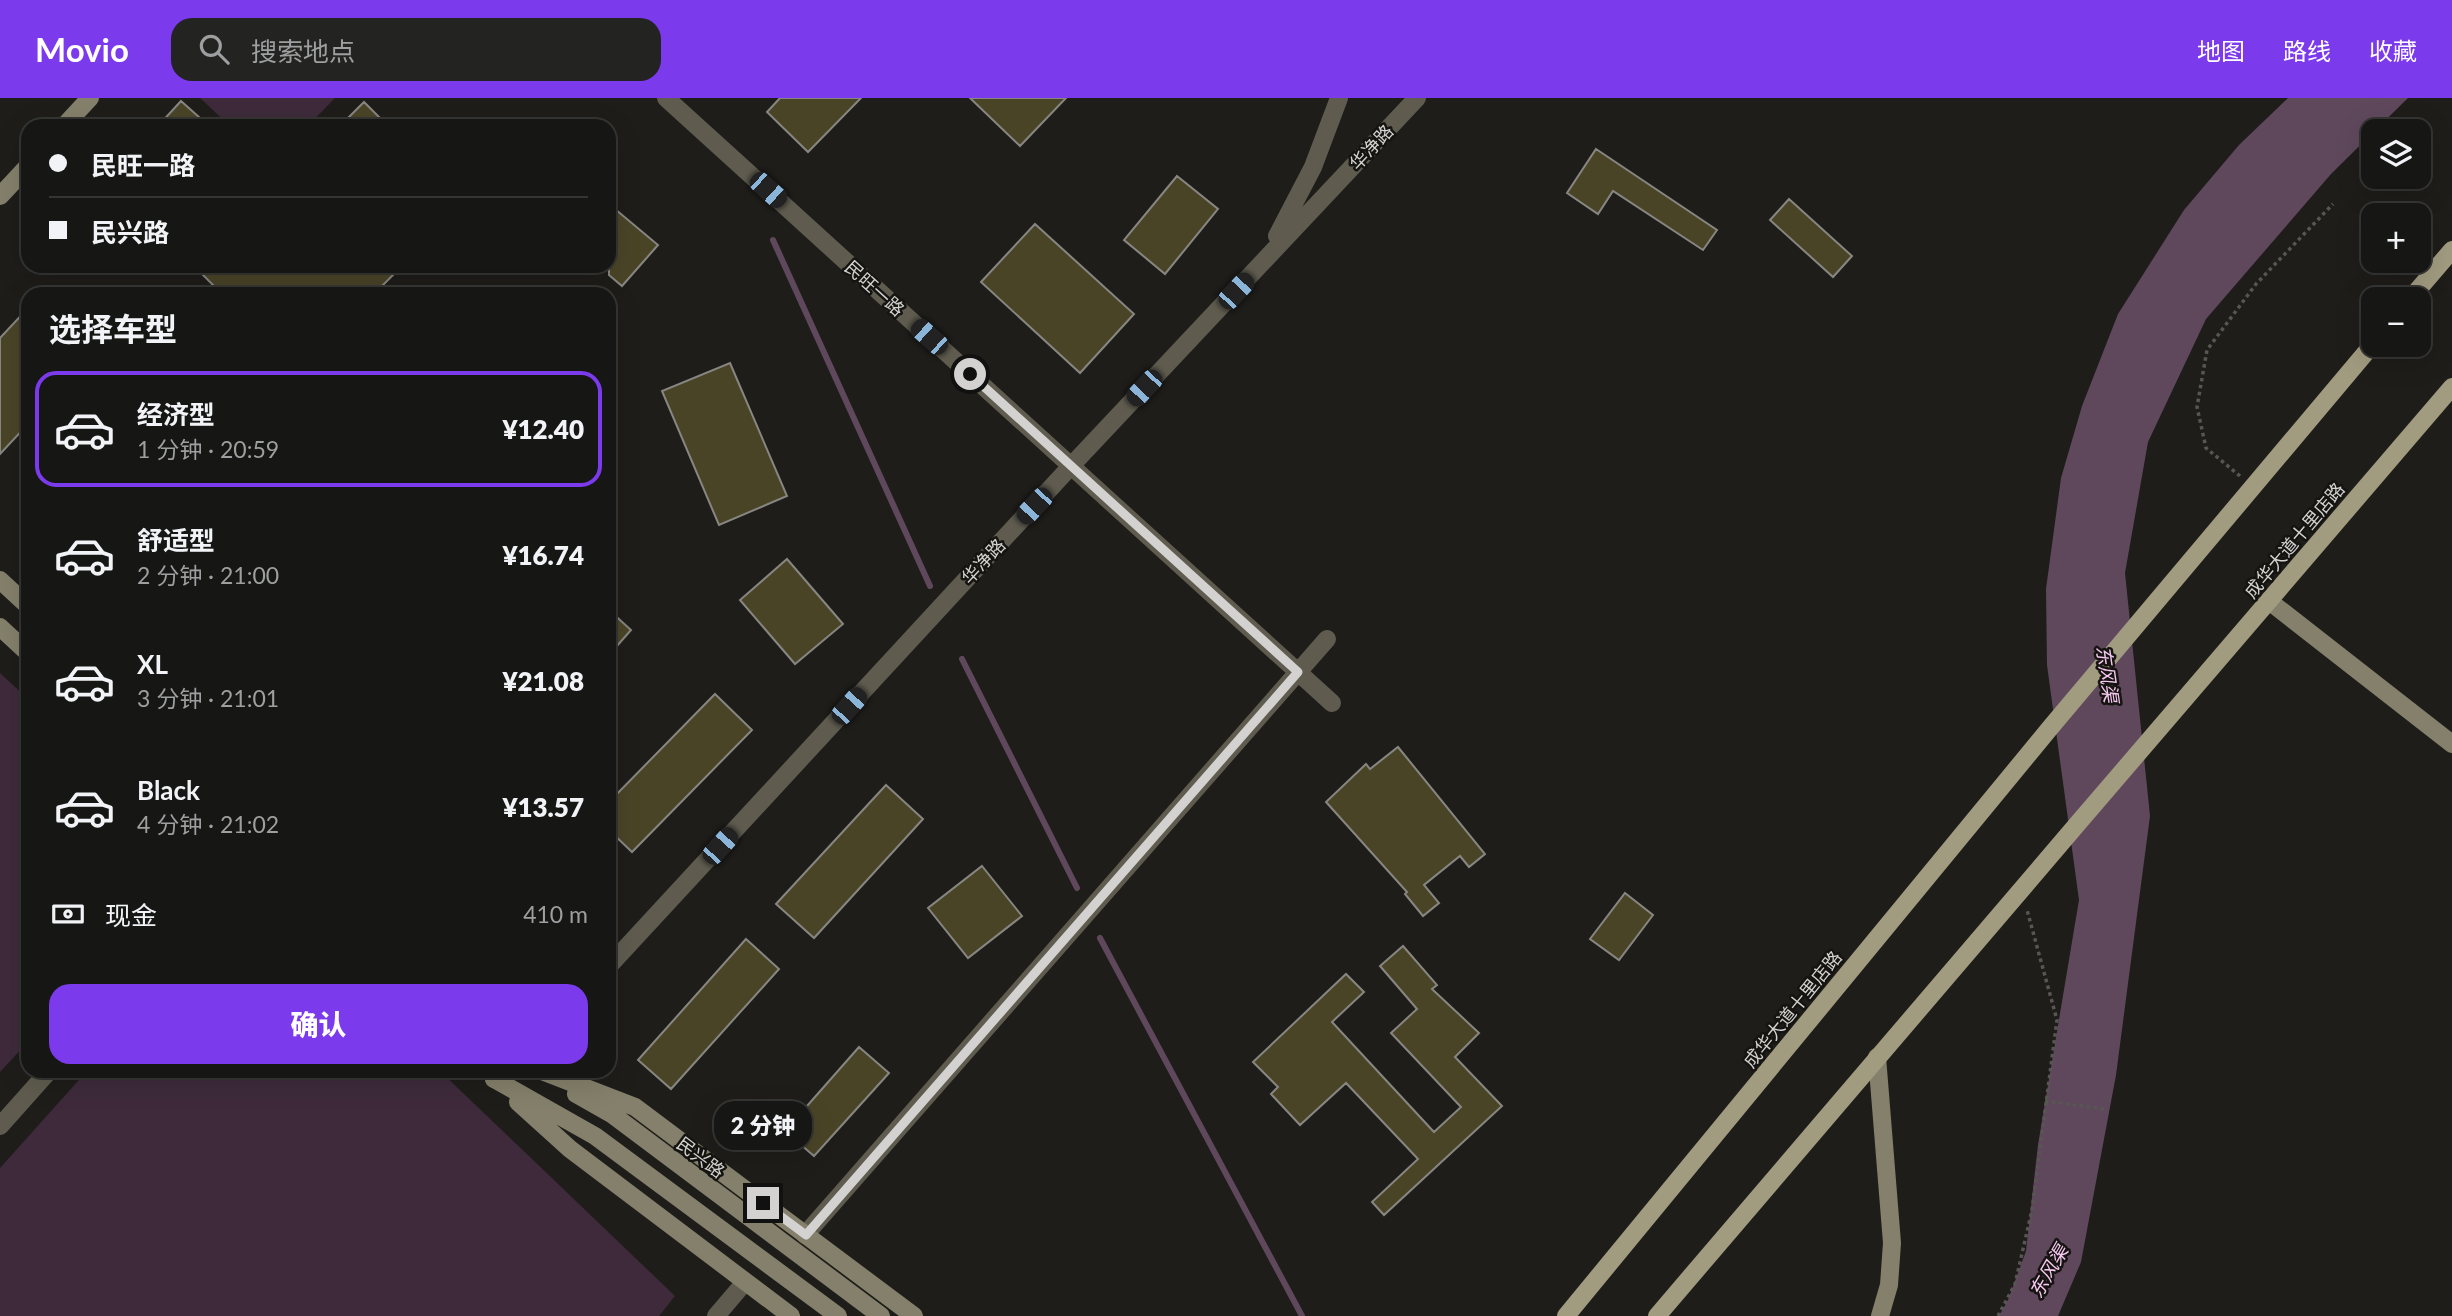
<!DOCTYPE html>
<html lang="zh">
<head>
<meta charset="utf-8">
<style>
	:root { --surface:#161614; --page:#232322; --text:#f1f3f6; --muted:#9e9fa0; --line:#353534; --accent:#7c3aed }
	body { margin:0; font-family:Lato,"Noto Sans SC",sans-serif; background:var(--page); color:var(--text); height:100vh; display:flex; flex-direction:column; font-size:26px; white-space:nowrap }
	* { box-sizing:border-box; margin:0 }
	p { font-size:23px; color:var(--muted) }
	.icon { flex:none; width:38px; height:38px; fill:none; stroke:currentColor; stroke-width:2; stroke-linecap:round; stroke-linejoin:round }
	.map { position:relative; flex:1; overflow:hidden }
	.panel { position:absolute; left:21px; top:189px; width:595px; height:791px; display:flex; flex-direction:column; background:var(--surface); border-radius:21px; box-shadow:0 7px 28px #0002,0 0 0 2px var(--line) }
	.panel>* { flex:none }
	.hud { position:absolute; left:21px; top:21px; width:595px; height:154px; border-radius:21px; box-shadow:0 7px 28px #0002,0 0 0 2px var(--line); display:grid; align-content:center; height:154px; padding:0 28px; background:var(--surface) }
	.controls { position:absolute; left:2361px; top:21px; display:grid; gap:14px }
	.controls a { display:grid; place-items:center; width:70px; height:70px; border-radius:14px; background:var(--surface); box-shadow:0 7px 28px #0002,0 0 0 2px var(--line); font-size:35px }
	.end { position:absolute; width:32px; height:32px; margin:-16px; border:9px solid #d3d2d0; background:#111; box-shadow:0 0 0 4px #111 }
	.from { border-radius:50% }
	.bubble { position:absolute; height:49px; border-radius:21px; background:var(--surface); box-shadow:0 7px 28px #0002,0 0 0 2px var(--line); font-size:23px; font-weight:800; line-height:49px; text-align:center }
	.car { position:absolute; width:21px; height:42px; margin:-21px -10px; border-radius:9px; box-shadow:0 0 5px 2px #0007; background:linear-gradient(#222 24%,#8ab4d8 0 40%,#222 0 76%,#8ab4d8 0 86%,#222 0) }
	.hud b { display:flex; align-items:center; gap:24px; height:66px; font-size:26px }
	.hud b+b { border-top:2px solid var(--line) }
	.hud i { width:18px; height:18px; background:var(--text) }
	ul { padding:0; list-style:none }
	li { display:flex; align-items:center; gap:21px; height:116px; margin:0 14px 10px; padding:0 14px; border:4px solid transparent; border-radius:21px }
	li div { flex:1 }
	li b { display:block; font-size:26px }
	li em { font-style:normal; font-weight:800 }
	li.on { border-color:var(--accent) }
	li>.icon { width:63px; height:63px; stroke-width:1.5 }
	h2 { padding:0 28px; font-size:32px; line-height:84px }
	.pay { display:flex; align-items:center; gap:18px; height:77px; padding:0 28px; font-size:26px }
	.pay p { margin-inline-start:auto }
	.primary-button { display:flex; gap:14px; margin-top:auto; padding:14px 28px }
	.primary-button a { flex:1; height:80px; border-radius:21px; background:var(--accent); color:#fff; font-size:28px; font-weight:800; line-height:80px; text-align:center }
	header { display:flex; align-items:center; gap:42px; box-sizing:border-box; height:98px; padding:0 35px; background:var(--accent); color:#fff }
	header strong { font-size:33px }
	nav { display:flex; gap:38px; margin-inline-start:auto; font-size:24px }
	.search { width:490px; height:63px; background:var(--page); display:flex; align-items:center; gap:18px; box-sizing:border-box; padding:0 24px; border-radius:21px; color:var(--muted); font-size:26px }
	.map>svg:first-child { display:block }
	.green { fill:#3e2a3b }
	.water { fill:#5f485c }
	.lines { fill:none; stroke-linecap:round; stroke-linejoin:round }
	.stream { stroke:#5f485c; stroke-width:6 }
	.building { fill:#4a4427; stroke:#878682; stroke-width:2 }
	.path { stroke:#575653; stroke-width:3.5; stroke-dasharray:3.5 3.5; stroke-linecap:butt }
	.street { stroke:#5f5c4f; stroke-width:18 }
	.secondary { stroke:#84806b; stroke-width:18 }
	.primary { stroke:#a19b80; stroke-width:18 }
	.route { stroke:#d3d2d0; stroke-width:9 }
	.labels { text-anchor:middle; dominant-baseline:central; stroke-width:5; stroke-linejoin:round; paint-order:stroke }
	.street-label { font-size:18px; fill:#d3d2d0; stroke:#151411 }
	.water-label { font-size:19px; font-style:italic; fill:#f7c8f1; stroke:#151411 }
</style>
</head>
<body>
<header>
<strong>Movio</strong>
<div class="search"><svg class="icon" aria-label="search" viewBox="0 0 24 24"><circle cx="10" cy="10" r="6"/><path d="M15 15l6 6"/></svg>搜索地点</div>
<nav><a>地图</a><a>路线</a><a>收藏</a></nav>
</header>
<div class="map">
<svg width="2452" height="1218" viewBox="0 0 2452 1218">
	<rect width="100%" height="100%" fill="#1e1d1a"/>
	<!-- green -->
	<path class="green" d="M200,0h135l-27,28h-78z
		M0,575l28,26v343l-28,30z
		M87,973h353l235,225 -16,20h-659v-148z"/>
	<!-- water -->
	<path class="water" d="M2288,0h120l-77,76 -125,145 -58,123 -23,131 25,243 -34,259 -35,187 -23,54h-59l9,-16 18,-49 12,-106 41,-245 -32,-235 -1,-76 15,-111 21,-72 36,-92 66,-104 55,-65z"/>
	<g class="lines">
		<!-- stream -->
		<path class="stream" d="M773,142l157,346
			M962,561l115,229
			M1100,840l202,378"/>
	</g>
	<!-- building -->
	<path class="building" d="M780,0h81l-53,54 -41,-40z
		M970,0h96l-46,48z
		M181,3l28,25h-51z
		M364,4l24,24h-48z
		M1596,51l121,81 -14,20 -90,-59 -15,23 -31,-21z
		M1177,78l41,33 -53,65 -41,-34z
		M1789,101l63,57 -19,21 -63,-57z
		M609,106l49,41 -36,41 -13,-11z
		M1035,126l99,90 -54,59 -99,-91z
		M194,168h208l-28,28h-152z
		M28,210v116l-28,30v-116z
		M730,265l57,133 -68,29 -57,-134z
		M787,461l56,65 -48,40 -55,-64z
		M609,512l22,20 -22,25z
		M715,596l37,36 -120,122 -23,-22v-28z
		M1398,649l87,107 -16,13 -9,-11 -36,29 15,18 -16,13 -18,-22 2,-2 -81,-90 40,-38 4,5z
		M886,687l37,34 -109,119 -38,-34z
		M982,768l40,50 -54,42 -40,-50z
		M1625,795l28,22 -34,45 -29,-21z
		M746,841l33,30 -108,120 -33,-29z
		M1403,848l34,39 -5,4 47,44 -24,24 47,49 -118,109 -12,-13 46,-43 -72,-76 -46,42 -29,-31 7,-7 -25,-25 93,-88 18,18 -32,30 102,110 27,-25 -70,-74 26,-24 -37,-43z
		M859,949l30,26 -75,83 -29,-25z"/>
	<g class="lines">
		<!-- path -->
		<path class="path" d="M2240,378l-34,-28 -9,-41 10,-57 49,-66 77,-80
			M2045,1003l59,8
			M1998,1218l17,-32 17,-74 25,-190 -30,-110"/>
		<!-- street -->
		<path class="street" d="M666,0l666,605
			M1277,138l36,-69 26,-69
			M609,868l462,-500 346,-368
			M494,981l12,-8
			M0,1028l49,-55
			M805,1137l522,-596
			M716,1218l29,-34"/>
		<!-- secondary -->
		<path class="secondary" d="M64,28l26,-28
			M0,98l28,-30
			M0,482l28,26
			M2269,503l183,143
			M0,529l28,26
			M1877,959l15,186 -3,42 -9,31
			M542,973l93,36 279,209
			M494,981l101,57 243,180
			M576,996l37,21 268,201
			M518,1004l52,47 221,167"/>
		<!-- primary -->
		<path class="primary" d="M2410,201l42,-49
			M1566,1218l484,-588 323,-384
			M1657,1218c264,-311 530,-619 795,-929"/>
	</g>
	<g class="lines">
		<!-- route -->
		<path class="route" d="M763,1105l43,32 492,-563 -328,-298"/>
	</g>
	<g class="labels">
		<!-- street labels -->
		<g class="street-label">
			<text transform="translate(1371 49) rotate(-47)">华净路</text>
			<text transform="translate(875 190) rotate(42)">民旺一路</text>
			<text transform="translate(2294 442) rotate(-50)">成华大道十里店路</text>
			<text transform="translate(983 463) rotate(-47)">华净路</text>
			<text transform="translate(1792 911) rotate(-51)">成华大道十里店路</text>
			<text transform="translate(701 1059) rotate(37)">民兴路</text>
		</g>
		<!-- water labels -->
		<g class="water-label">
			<text transform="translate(2108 576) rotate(82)">东风渠</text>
			<text transform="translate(2048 1173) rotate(-60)">东风渠</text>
		</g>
	</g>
</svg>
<div class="controls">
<a><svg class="icon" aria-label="layers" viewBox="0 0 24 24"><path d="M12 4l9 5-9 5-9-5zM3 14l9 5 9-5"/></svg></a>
<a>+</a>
<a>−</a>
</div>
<i class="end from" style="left:970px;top:276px"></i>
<i class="end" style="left:763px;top:1105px"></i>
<div class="bubble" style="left:714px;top:1003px;width:98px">2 分钟</div>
<i class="car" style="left:768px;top:92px;rotate:132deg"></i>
<i class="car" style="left:1236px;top:193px;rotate:43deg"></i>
<i class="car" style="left:929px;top:239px;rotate:312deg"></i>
<i class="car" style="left:1144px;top:290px;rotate:223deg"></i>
<i class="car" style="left:1034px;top:408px;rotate:223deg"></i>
<i class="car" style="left:849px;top:608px;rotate:42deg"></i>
<i class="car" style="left:720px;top:748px;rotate:42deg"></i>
<div class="hud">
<b><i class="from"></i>民旺一路</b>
<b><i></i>民兴路</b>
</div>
<section class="panel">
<h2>选择车型</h2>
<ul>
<li class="on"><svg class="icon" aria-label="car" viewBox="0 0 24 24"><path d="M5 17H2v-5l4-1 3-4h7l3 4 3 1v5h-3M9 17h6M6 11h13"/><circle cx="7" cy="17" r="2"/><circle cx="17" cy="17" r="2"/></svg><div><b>经济型</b><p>1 分钟 · 20:59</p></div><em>¥12.40</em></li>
<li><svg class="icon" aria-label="car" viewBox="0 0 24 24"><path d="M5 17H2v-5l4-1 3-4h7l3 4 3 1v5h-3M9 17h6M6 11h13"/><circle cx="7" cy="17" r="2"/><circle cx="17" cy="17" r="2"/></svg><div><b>舒适型</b><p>2 分钟 · 21:00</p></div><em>¥16.74</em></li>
<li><svg class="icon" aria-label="car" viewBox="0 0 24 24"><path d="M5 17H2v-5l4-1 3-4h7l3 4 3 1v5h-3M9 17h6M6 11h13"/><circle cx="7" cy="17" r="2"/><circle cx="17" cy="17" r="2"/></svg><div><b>XL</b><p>3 分钟 · 21:01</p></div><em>¥21.08</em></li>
<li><svg class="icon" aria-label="car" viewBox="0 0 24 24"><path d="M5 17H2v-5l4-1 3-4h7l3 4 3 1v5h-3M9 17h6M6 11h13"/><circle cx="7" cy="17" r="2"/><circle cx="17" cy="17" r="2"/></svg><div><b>Black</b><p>4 分钟 · 21:02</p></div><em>¥13.57</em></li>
</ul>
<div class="pay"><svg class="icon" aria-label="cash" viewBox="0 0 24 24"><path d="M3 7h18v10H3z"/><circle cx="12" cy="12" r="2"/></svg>现金<p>410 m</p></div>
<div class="primary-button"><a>确认</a></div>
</section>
</div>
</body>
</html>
